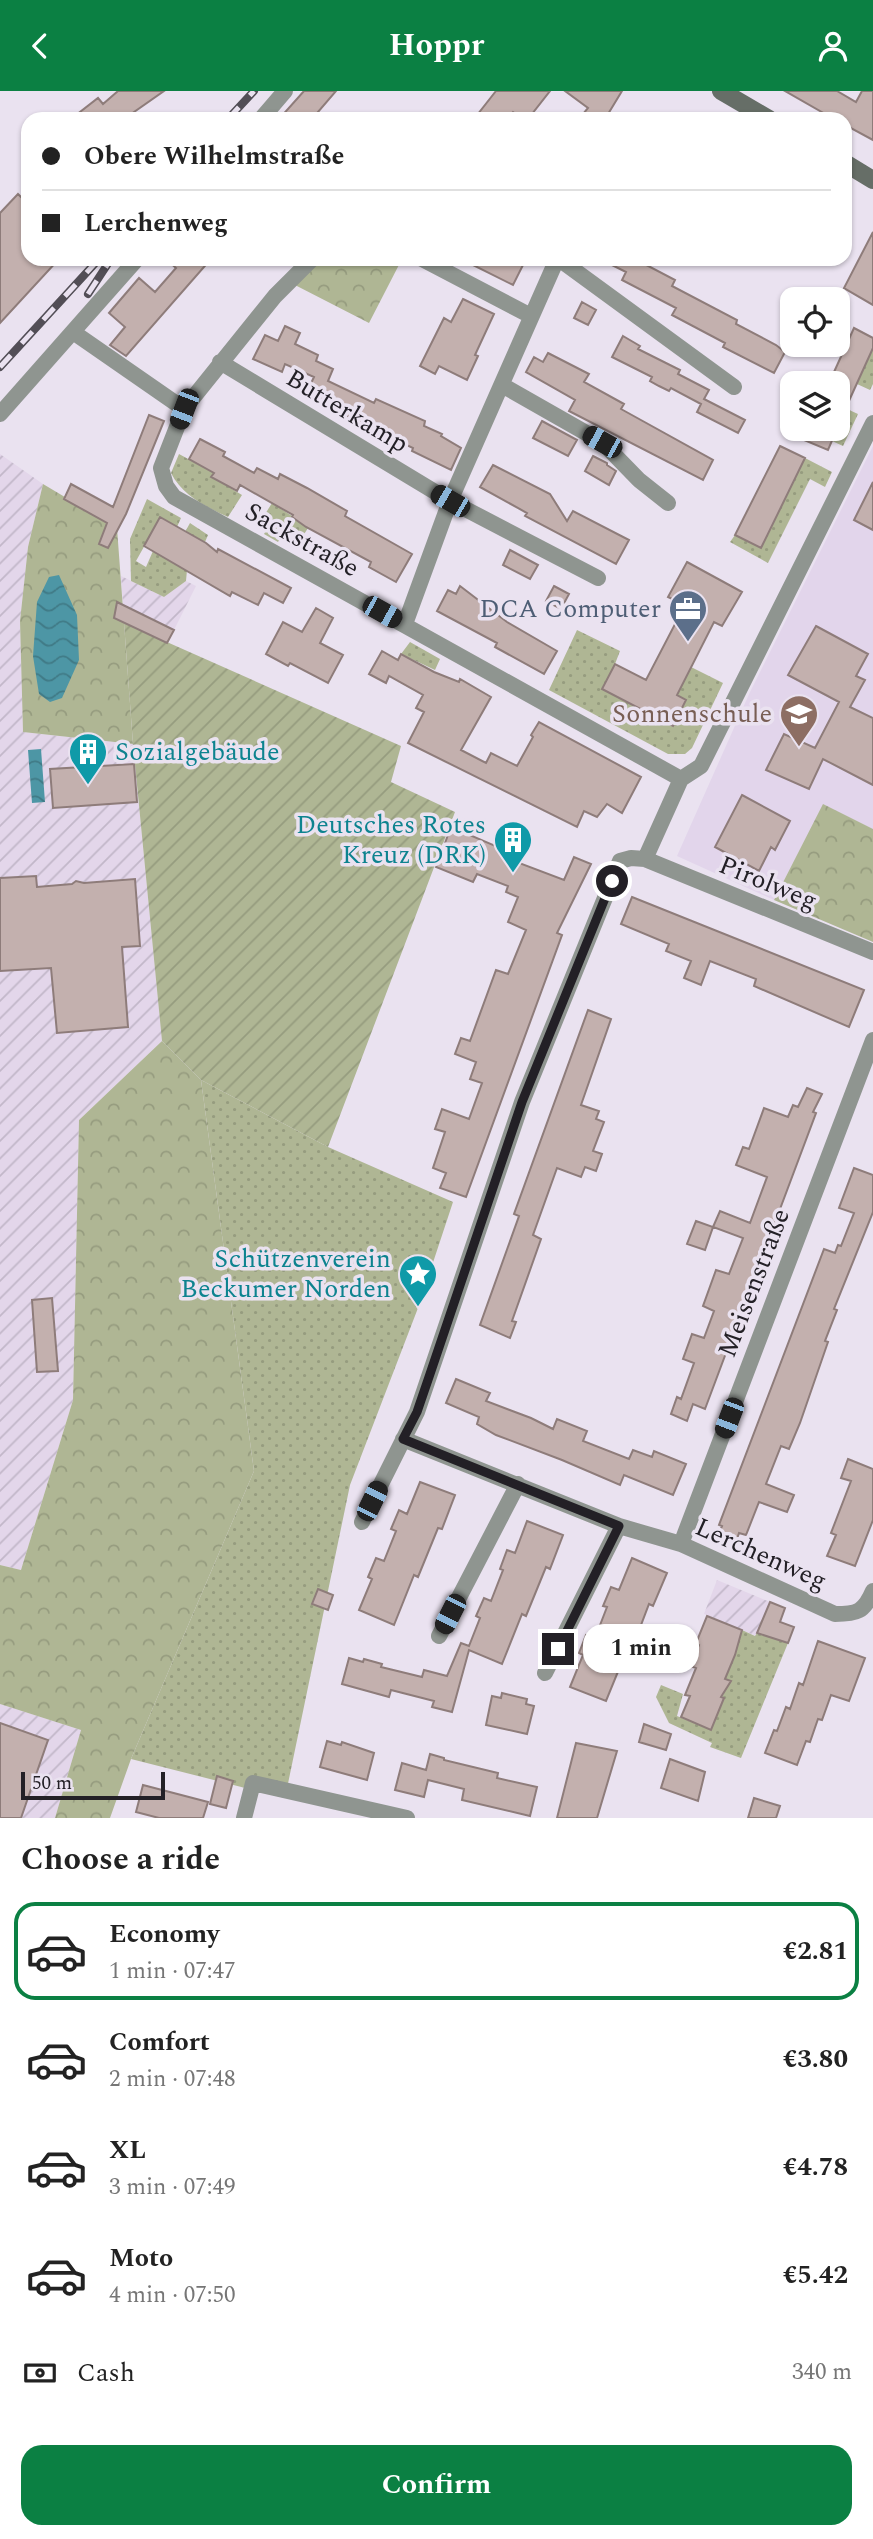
<!DOCTYPE html>
<html lang="en">
<head>
<meta charset="utf-8">
<style>
	:root { --surface:#fff; --page:#f6f6f6; --text:#222; --muted:#767676; --line:#e0e0e0; --accent:#0b8043 }
	body { margin:0; font-family:Spectral,serif; background:var(--page); color:var(--text); height:100vh; display:flex; flex-direction:column; font-size:26px; white-space:nowrap }
	* { box-sizing:border-box; margin:0 }
	p { font-size:23px; color:var(--muted) }
	.icon { flex:none; width:38px; height:38px; fill:none; stroke:currentColor; stroke-width:2; stroke-linecap:round; stroke-linejoin:round }
	.map { position:relative; height:1727px; overflow:hidden }
	.drawer { display:flex; flex-direction:column; background:var(--surface); flex:1 }
	.drawer>* { flex:none }
	.top-card { position:absolute; left:21px; top:21px; width:831px; height:154px; border-radius:21px; box-shadow:0 2px 5px #0004; display:grid; align-content:center; height:154px; padding:0 21px; background:var(--surface) }
	.buttons { position:absolute; left:780px; top:196px; display:grid; gap:14px }
	.buttons a { display:grid; place-items:center; width:70px; height:70px; border-radius:14px; background:var(--surface); box-shadow:0 2px 5px #0004; font-size:35px }
	.scale { position:absolute; left:21px; bottom:18px; width:144px; box-sizing:border-box; padding-left:7px; border:4px solid #232026; border-top:0; font-size:19px; line-height:24px; white-space:nowrap; color:#232026; -webkit-text-stroke:5px #eae2f0; paint-order:stroke }
	.end { position:absolute; width:32px; height:32px; margin:-16px; border:9px solid #232026; background:#fff; box-shadow:0 0 0 4px #fff }
	.from { border-radius:50% }
	.bubble { position:absolute; height:49px; border-radius:21px; background:var(--surface); box-shadow:0 2px 5px #0004; font-size:23px; font-weight:700; line-height:49px; text-align:center }
	.car { position:absolute; width:21px; height:42px; margin:-21px -10px; border-radius:9px; box-shadow:0 0 5px 2px #0007; background:linear-gradient(#222 24%,#8ab4d8 0 40%,#222 0 76%,#8ab4d8 0 86%,#222 0) }
	.top-card b { display:flex; align-items:center; gap:24px; height:66px; font-size:26px }
	.top-card b+b { border-top:2px solid var(--line) }
	.top-card i { width:18px; height:18px; background:var(--text) }
	ul { padding:0; list-style:none }
	li { display:flex; align-items:center; gap:21px; height:98px; margin:0 14px 10px; padding:0 7px; border:4px solid transparent; border-radius:21px }
	li div { flex:1 }
	li b { display:block; font-size:26px }
	li em { font-style:normal; font-weight:700 }
	li.on { border-color:var(--accent) }
	li>.icon { width:63px; height:63px; stroke-width:1.5 }
	h2 { padding:0 21px; font-size:32px; line-height:84px }
	.pay { display:flex; align-items:center; gap:18px; height:77px; padding:0 21px; font-size:26px }
	.pay p { margin-inline-start:auto }
	.action { display:flex; gap:14px; margin-top:auto; padding:14px 21px }
	.action a { flex:1; height:80px; border-radius:21px; background:var(--accent); color:#fff; font-size:28px; font-weight:700; line-height:80px; text-align:center }
	header { display:flex; justify-content:space-between; align-items:center; height:91px; padding:0 21px; background:var(--accent); color:#fff; font-size:32px; font-weight:700 }
	.map>svg:first-child { display:block }
	.industrial { fill:url(#industrial-furrows) }
	.built { fill:#e2d5eb }
	.grass { fill:url(#grass-dots) }
	.forest { fill:url(#forest-crowns) }
	.garden { fill:url(#garden-furrows) }
	.water { fill:url(#water-waves) }
	.building { fill:#c3b0ae; stroke:#8e7c7a; stroke-width:2 }
	.lines { fill:none; stroke-linecap:round; stroke-linejoin:round }
	.street { stroke:#8f9590; stroke-width:16 }
	.secondary { stroke:#666e67; stroke-width:18 }
	.rail-casing { stroke:#524e56; stroke-width:8 }
	.rail { stroke:#eae2f0; stroke-width:5; stroke-dasharray:16; stroke-linecap:butt }
	.route { stroke:#232026; stroke-width:9 }
	.labels { text-anchor:middle; dominant-baseline:central; stroke-width:7; stroke-linejoin:round; paint-order:stroke }
	.street-label { font-size:26px; fill:#232026; stroke:#eae2f0 }
	.service-label { font-size:26px; fill:#4e5e75; stroke:#eae2f0; text-anchor:end }
	.education-label { font-size:26px; fill:#785e54; stroke:#eae2f0; text-anchor:end }
	.culture-label { font-size:26px; fill:#0d838f; stroke:#eae2f0; text-anchor:end }
</style>
</head>
<body>
<header><svg class="icon" aria-label="back" viewBox="0 0 24 24"><path d="M15 5l-7 7 7 7"/></svg>Hoppr<svg class="icon" aria-label="person" viewBox="0 0 24 24"><circle cx="12" cy="8" r="4"/><path d="M4 21q1-7 8-7t8 7"/></svg></header>
<div class="map">
<svg width="873" height="1727" viewBox="0 0 873 1727">
	<defs>
		<pattern id="industrial-furrows" width="10" height="10" patternUnits="userSpaceOnUse" patternTransform="scale(1.75)"><rect width="10" height="10" fill="#e3d6ea"/><path d="M-1 1l2-2M0 10L10 0M9 11l2-2" fill="none" stroke="#c2b7c9"/></pattern>
		<pattern id="grass-dots" width="8" height="8" patternUnits="userSpaceOnUse" patternTransform="scale(1.75)"><rect width="8" height="8" fill="#afb694"/><path d="M2 2h.1M6 6h.1" fill="none" stroke="#969c7f" stroke-width="1.8" stroke-linecap="round"/></pattern>
		<pattern id="forest-crowns" width="20" height="18" patternUnits="userSpaceOnUse" patternTransform="scale(1.75)"><rect width="20" height="18" fill="#afb694"/><path d="M2 6a3 3 0 1 1 6 0M12 15a3 3 0 1 1 6 0" fill="none" stroke="#969c7f"/></pattern>
		<pattern id="garden-furrows" width="10" height="10" patternUnits="userSpaceOnUse" patternTransform="scale(1.75)"><rect width="10" height="10" fill="#afb694"/><path d="M-1 1l2-2M0 10L10 0M9 11l2-2" fill="none" stroke="#969c7f"/></pattern>
		<pattern id="water-waves" width="16" height="10" patternUnits="userSpaceOnUse" patternTransform="scale(1.75)"><rect width="16" height="10" fill="#4d96a5"/><path d="M0 5q4-4 8 0t8 0" fill="none" stroke="#407a86"/></pattern>
	</defs>
	<rect width="100%" height="100%" fill="#eae2f0"/>
	<!-- industrial -->
	<path class="industrial" d="M0,363l43,30 -15,63 -8,74 3,111 110,12 29,297 -83,79 -6,280 -52,170 -21,-5z
		M121,485l43,21 22,-16 10,5 -22,44 -51,-25z
		M717,1489l53,22 -14,34 -52,-22z
		M0,1613l81,26 -26,88h-55z"/>
	<!-- built -->
	<path class="built" d="M873,355v383l-50,-24 -49,95 -97,-44 73,-164z"/>
	<!-- grass -->
	<path class="grass" d="M873,257v36l-3,6 -13,-6z
		M847,318l11,5 -15,32 -11,-5z
		M179,363l35,19 -2,4 30,18 -14,22c-22,-10 -46,-22 -57,-44z
		M805,367l27,14 -7,15 -15,-8 -42,84 -38,-21 5,-7 26,13z
		M147,408l34,19 -4,9 -17,-9 -24,43 10,6 7,-16 34,19 -1,11 -22,16 -33,-16 -1,-42z
		M272,412l34,22 2,3 -7,11 -16,-9 -7,12 -14,-8 6,-10 -8,-5z
		M190,432l18,12 -3,7 -20,-10z
		M577,539l43,21 -5,13 58,61 13,-24 -9,-6 14,-28 32,16 -31,65 -7,6h-17l-119,-64z
		M410,551l30,17 -5,11 -34,-16z
		M201,989l127,67 125,55 -35,106 -68,177 -65,313 -154,-39 123,-288z
		M742,1539l13,6 2,-3 31,10 -47,115 -31,-11 2,-4 -43,-20 -13,-26 5,-12 22,9 -6,22 34,14 17,-49 -5,-2 6,-16h3l3,-7 -3,-2z"/>
	<!-- forest -->
	<path class="forest" d="M318,168h84l-33,64 -76,-39z
		M43,393l74,44 16,216 -110,-12 -3,-111 8,-74z
		M823,713l50,25v113l-99,-42z
		M162,950l39,39 53,391 -123,288 -21,59h-55l26,-88 -81,-26v-139l21,5 52,-170 6,-280z"/>
	<!-- garden -->
	<path class="garden" d="M124,532l277,123 -10,36 64,30 -127,335 -127,-67 -39,-39 -29,-297z"/>
	<!-- water -->
	<path class="water" d="M59,484l18,40 2,45 -17,38 -12,4 -11,-8 -6,-38 4,-54 12,-25z
		M41,658l4,53 -13,1 -4,-53z"/>
	<!-- building -->
	<path class="building" d="M118,0h46l-40,28h-53l27,-21 5,6z
		M304,0h32l-24,28h-33z
		M496,0h54l-22,28h-5l-10,-7 -6,7h-33z
		M565,0h57l-17,28h-26l9,-11z
		M785,0h52l19,11 6,-11h11v49l-28,-15v-6h-11z
		M18,103l10,10v55h31l-59,64v-110z
		M873,141v73l-29,-17z
		M166,168h45l-85,97 -16,-11 15,-18 -16,-14 30,-35 16,14 21,-24z
		M461,168h65l-13,26z
		M600,168h35l40,21 -3,6 65,34 -1,4 40,21 9,7 -11,21 -51,-26 2,-4 -53,-28 4,-7 -54,-28 4,-8z
		M463,208l31,15 -19,41 3,1 -11,24 -28,-14 -4,8 -15,-8 24,-48 7,4z
		M582,211l14,8 -8,15 -14,-7z
		M285,235l15,7 -5,11 23,11 -2,6 17,8 -5,12 46,22 2,-4 49,22 -1,5 18,8 -1,2 20,12 -10,22 -39,-19 1,-3 -108,-52 9,-19 -29,-13 -3,8 -29,-13 12,-24 13,6z
		M854,237l19,10v10l-35,77v-42h-9z
		M623,245l17,10 -2,3 42,21 -2,4 31,16 -5,9 41,21 -7,13 -41,-21 4,-8 -30,-16 -2,3 -10,-5 -9,-5 2,-4 -40,-20z
		M548,262l41,21 -5,8 40,22 -3,5 92,51 -10,20 -134,-69 6,-11 -49,-28 8,-15 9,5z
		M149,324l15,6 -38,93 -18,34 -9,-4 8,-21 -43,-24 7,-15 42,23z
		M542,330l35,19 -9,16 -35,-18z
		M809,338h28l-9,21 -24,-10z
		M200,348l25,13 -2,4 31,17 3,-5 21,11 2,-5 27,14 40,23 -2,5 67,38 -16,28 -27,-15 2,-5 -65,-35 -14,-10 1,-2 -53,-30 -3,6 -26,-14 3,-4 -25,-14z
		M780,355l25,12 -44,90 -26,-13z
		M593,365l14,7v2l9,6 -7,14 -24,-14z
		M493,374l57,29 17,27 6,-10 56,29 -13,24 -91,-48 2,-3 -47,-26z
		M873,391v48l-19,-10z
		M160,426l46,26 11,9 1,-3 73,39 -8,15 -19,-10 -6,12 -26,-13 -2,4 -86,-50z
		M510,459l28,15 -8,14 -27,-14z
		M687,471l55,30 -20,34 -8,-4 -37,73 9,5 -13,26 -71,-37 13,-25 31,16 39,-75 -17,-8z
		M460,495l47,36 50,29 -13,23 -49,-27 2,-4 -60,-32 11,-21 8,4z
		M554,495l15,8 -8,15 -15,-8z
		M117,511l57,28 -7,13 -53,-25z
		M316,517l17,10 -13,25 23,12 -15,28 -38,-20 -2,3 -22,-12 17,-32 19,10z
		M816,535l52,28 -12,22 9,4 -15,27 23,11v67l-50,-26 -14,30 -43,-19 18,-36 31,14 24,-46 -51,-27z
		M382,560l16,9 3,-6 33,18 25,10 1,-3 31,18 -30,53 25,13 5,-10 26,13 16,-29 -2,-2 8,-13 102,55 -19,36 -15,-9 -10,13 -13,-6 -7,16 -169,-84 16,-31 -8,-4 7,-13 -34,-19 -3,7 -17,-9z
		M134,673l3,38 -84,6 -3,-39z
		M742,704l48,26 -15,29 -4,-3 -12,24 -44,-24z
		M451,736l70,30 -2,6 45,17 10,-23 17,7 -34,69 5,2 -96,262 -26,-9 6,-15 -13,-5 12,-36 -10,-3 7,-20 27,10 13,-36 -12,-4 6,-17 -21,-8 6,-16 9,3 26,-71 12,4 18,-44 -18,-8 10,-25 -12,-5 2,-6 -31,-12 -4,8 -37,-15z
		M36,785l1,11 35,-3 4,-3 8,2 51,-4 5,67 -18,1 6,80 -71,6 -6,-65 -51,3v-93z
		M632,806l232,93 -15,37 -95,-41 2,-7 -46,-18 -9,24 -17,-7 7,-17 -25,-10 3,-7 -48,-20z
		M588,919l23,9 -30,86 18,6 -3,8 8,3 -11,29 9,3 -6,17 -11,-4 -4,10 -24,-9 -24,67 8,4 -29,82 4,1 -6,16 -30,-13 39,-109 -5,-2z
		M807,997l15,6 -9,18 3,1 -111,296 -12,-5 -6,17 -16,-7 6,-17 4,2 13,-36 -11,-4 9,-25 12,4 10,-27 -11,-5 13,-36 13,4 14,-36 -30,-11 7,-16 30,12 17,-46 -31,-12 7,-18 6,2 15,-41 24,9 5,-12 5,2z
		M854,1077l19,7v37l-39,97 3,1 -12,31 3,1 -28,81 -11,26 -8,-3 -15,38 28,11 -7,17 -28,-10 -13,33 -7,-2 -3,9 -18,-7 4,-9 -3,-1 105,-276 11,4 3,-8 3,1 13,-33 -15,-5z
		M696,1130l17,6 -8,23 -18,-6z
		M52,1207l6,73 -21,1 -5,-72z
		M456,1288l34,14 -4,8 45,17 22,11 4,-10 30,12 -4,10 46,18 4,-9 19,7 2,-6 32,13 -13,31 -49,-20 -4,10 -58,-25 -66,-25 -19,-11 2,-7 -33,-14z
		M848,1368l25,10v51l-18,46 -28,-10 9,-21 -5,-2 20,-52 -10,-3z
		M420,1391l35,13 -13,34 -4,-1 -20,49 -4,-2 -20,50 -35,-15 13,-31 -4,-2 8,-19 8,3 12,-30 -5,-2 8,-19 8,4z
		M527,1430l36,14 -13,34 -4,-2 -20,49 -4,-2 -20,50 -33,-14 -17,62 -20,-5 2,-6 -43,-11 -2,7 -47,-13 7,-26 14,4 1,-3 18,5 -1,3 41,10 2,-7 23,6 14,-33 8,3 11,-28 -4,-2 8,-18 7,3 12,-31 -3,-1 7,-19 8,3z
		M632,1467l35,15 -14,33 -4,-2 -19,50 -4,-2 -20,49 -36,-14 13,-32 -4,-2 7,-18 9,3 12,-31 -4,-1 8,-19 8,3z
		M318,1498l15,6 -5,15 -16,-6z
		M770,1511l15,6 -5,14 14,5 -6,16 -31,-10z
		M707,1525l35,14 -7,25 -10,24 6,2 -10,16 3,1 -13,32 -30,-13 9,-21 -5,-1 11,-27 -6,-2 9,-21 -3,-2z
		M818,1550l47,17 -16,43 -18,-6 -9,25 -4,-1 -8,23 -4,-1 -9,24 -32,-12 9,-23 3,1 9,-24 4,2 9,-26 4,2z
		M502,1602l25,6 -1,5 8,2 -7,28 -41,-9 6,-29 9,2z
		M0,1632l48,17 -27,78h-21z
		M644,1633l27,10 -5,16 -27,-8z
		M327,1650l14,4 1,-3 32,11 -7,27 -47,-13z
		M576,1652l41,8 -20,67h-40z
		M430,1663l14,4v2l54,13 -1,5 40,9 -7,29 -68,-16 2,-11 -36,-9 -4,17 -29,-7 7,-27 24,7z
		M670,1668l35,13 -7,29 -37,-13z
		M217,1685l16,5 -7,27 -16,-4z
		M143,1694l65,17 -5,16h-44l-23,-6z
		M754,1707l26,8 -4,12h-28z"/>
	<g class="lines">
		<!-- street -->
		<path class="street" d="M261,28l24,-28
			M312,168l-37,37 -91,113 -23,59 5,18 8,11 507,282
			M422,168l109,57
			M559,168l175,128
			M73,241l111,77
			M220,271l230,139 148,77
			M502,294l100,57 37,38 29,23
			M0,323l137,-155
			M405,533l45,-123 107,-242
			M645,768l36,-80 20,-13 172,-343
			M403,1348l216,87 62,18 154,70c22,0 29,-2 38,-23
			M362,1431l55,-110 105,-310 98,-241 11,-3 14,1 228,93
			M681,1453l192,-504
			M439,1545l79,-152
			M545,1582l74,-147
			M244,1727l9,-35 154,35"/>
		<!-- secondary -->
		<path class="secondary" d="M721,0l48,28
			M845,72l28,17"/>
		<defs>
			<path id="rail" d="M228,28l26,-28
				M88,203l23,-35
				M0,276l99,-108"/>
		</defs>
		<!-- rail casing -->
		<use href="#rail" class="rail-casing"/>
		<!-- rail -->
		<use href="#rail" class="rail"/>
	</g>
	<g class="lines">
		<!-- route -->
		<path class="route" d="M558,1558l61,-123 -216,-87 14,-27 13,-38 92,-272 90,-221"/>
	</g>
	<!-- icons -->
	<defs>
		<symbol id="office-pin" viewBox="-11 -11 22 30"><path d="M0 17L-7.5 6A9.5 9.5 0 1 1 7.5 6Z" fill="#5c6f8a" stroke="#eae2f0"/><path d="M-6-3h4V-5.5h4V-3h4V5H-6ZM-1-4.5V-3h2v-1.5ZM-6 0V1H6V0Z" fill="#fff"/></symbol>
		<symbol id="school-pin" viewBox="-11 -11 22 30"><path d="M0 17L-7.5 6A9.5 9.5 0 1 1 7.5 6Z" fill="#8d6e63" stroke="#eae2f0"/><path d="M0-5L7-2L0 1L-7-2ZM-4 1L0 2.5L4 1V4Q0 6-4 4Z" fill="#fff"/></symbol>
		<symbol id="building-pin" viewBox="-11 -11 22 30"><path d="M0 17L-7.5 6A9.5 9.5 0 1 1 7.5 6Z" fill="#0f9aa8" stroke="#eae2f0"/><path d="M-4-6H4V6H1V3H-1V6H-4ZM-2.5-4.3h1.7v1.8h-1.7ZM.8-4.3h1.7v1.8H.8ZM-2.5-1h1.7V.8h-1.7ZM.8-1h1.7V.8H.8Z" fill="#fff"/></symbol>
		<symbol id="sight-pin" viewBox="-11 -11 22 30"><path d="M0 17L-7.5 6A9.5 9.5 0 1 1 7.5 6Z" fill="#0f9aa8" stroke="#eae2f0"/><path d="M0-6L1.8-2.2L6-1.7L2.9 1.2L3.7 5.4L0 3.3L-3.7 5.4L-2.9 1.2L-6-1.7L-1.8-2.2Z" fill="#fff"/></symbol>
	</defs>
	<g fill-rule="evenodd">
		<use href="#office-pin" x="666" y="496" width="44" height="60"/>
		<use href="#school-pin" x="777" y="601" width="44" height="60"/>
		<use href="#building-pin" x="66" y="639" width="44" height="60"/>
		<use href="#building-pin" x="491" y="727" width="44" height="60"/>
		<use href="#sight-pin" x="396" y="1161" width="44" height="60"/>
	</g>
	<g class="labels">
		<!-- street labels -->
		<g class="street-label">
			<text transform="translate(347 320) rotate(31)">Butterkamp</text>
			<text transform="translate(302 449) rotate(29)">Sackstraße</text>
			<text transform="translate(768 792) rotate(22)">Pirolweg</text>
			<text transform="translate(754 1192) rotate(-69)">Meisenstraße</text>
			<text transform="translate(761 1463) rotate(24)">Lerchenweg</text>
		</g>
		<!-- service labels -->
		<g class="service-label">
			<text x="661" y="518">DCA Computer</text>
		</g>
		<!-- education labels -->
		<g class="education-label">
			<text x="772" y="623">Sonnenschule</text>
		</g>
		<!-- culture labels -->
		<g class="culture-label">
			<text x="115" y="661" text-anchor="start">Sozialgebäude</text>
			<text x="486" y="734">Deutsches Rotes<tspan x="486" dy="30">Kreuz (DRK)</tspan></text>
			<text x="391" y="1168">Schützenverein<tspan x="391" dy="30">Beckumer Norden</tspan></text>
		</g>
	</g>
</svg>
<div class="buttons">
<a><svg class="icon" aria-label="locate" viewBox="0 0 24 24"><circle cx="12" cy="12" r="6"/><path d="M12 2v4M12 18v4M2 12h4M18 12h4"/></svg></a>
<a><svg class="icon" aria-label="layers" viewBox="0 0 24 24"><path d="M12 4l9 5-9 5-9-5zM3 14l9 5 9-5"/></svg></a>
</div>
<div class="scale">50 m</div>
<i class="end from" style="left:612px;top:790px"></i>
<i class="end" style="left:558px;top:1558px"></i>
<div class="bubble" style="left:583px;top:1533px;width:116px">1 min</div>
<i class="car" style="left:184px;top:318px;rotate:201deg"></i>
<i class="car" style="left:602px;top:351px;rotate:299deg"></i>
<i class="car" style="left:450px;top:410px;rotate:300deg"></i>
<i class="car" style="left:382px;top:521px;rotate:119deg"></i>
<i class="car" style="left:729px;top:1327px;rotate:201deg"></i>
<i class="car" style="left:372px;top:1410px;rotate:26deg"></i>
<i class="car" style="left:450px;top:1523px;rotate:207deg"></i>
<div class="top-card">
<b><i class="from"></i>Obere Wilhelmstraße</b>
<b><i></i>Lerchenweg</b>
</div>
</div>
<section class="drawer">
<h2>Choose a ride</h2>
<ul>
<li class="on"><svg class="icon" aria-label="car" viewBox="0 0 24 24"><path d="M5 17H2v-5l4-1 3-4h7l3 4 3 1v5h-3M9 17h6M6 11h13"/><circle cx="7" cy="17" r="2"/><circle cx="17" cy="17" r="2"/></svg><div><b>Economy</b><p>1 min · 07:47</p></div><em>€2.81</em></li>
<li><svg class="icon" aria-label="car" viewBox="0 0 24 24"><path d="M5 17H2v-5l4-1 3-4h7l3 4 3 1v5h-3M9 17h6M6 11h13"/><circle cx="7" cy="17" r="2"/><circle cx="17" cy="17" r="2"/></svg><div><b>Comfort</b><p>2 min · 07:48</p></div><em>€3.80</em></li>
<li><svg class="icon" aria-label="car" viewBox="0 0 24 24"><path d="M5 17H2v-5l4-1 3-4h7l3 4 3 1v5h-3M9 17h6M6 11h13"/><circle cx="7" cy="17" r="2"/><circle cx="17" cy="17" r="2"/></svg><div><b>XL</b><p>3 min · 07:49</p></div><em>€4.78</em></li>
<li><svg class="icon" aria-label="car" viewBox="0 0 24 24"><path d="M5 17H2v-5l4-1 3-4h7l3 4 3 1v5h-3M9 17h6M6 11h13"/><circle cx="7" cy="17" r="2"/><circle cx="17" cy="17" r="2"/></svg><div><b>Moto</b><p>4 min · 07:50</p></div><em>€5.42</em></li>
</ul>
<div class="pay"><svg class="icon" aria-label="cash" viewBox="0 0 24 24"><path d="M3 7h18v10H3z"/><circle cx="12" cy="12" r="2"/></svg>Cash<p>340 m</p></div>
<div class="action"><a>Confirm</a></div>
</section>
</body>
</html>
